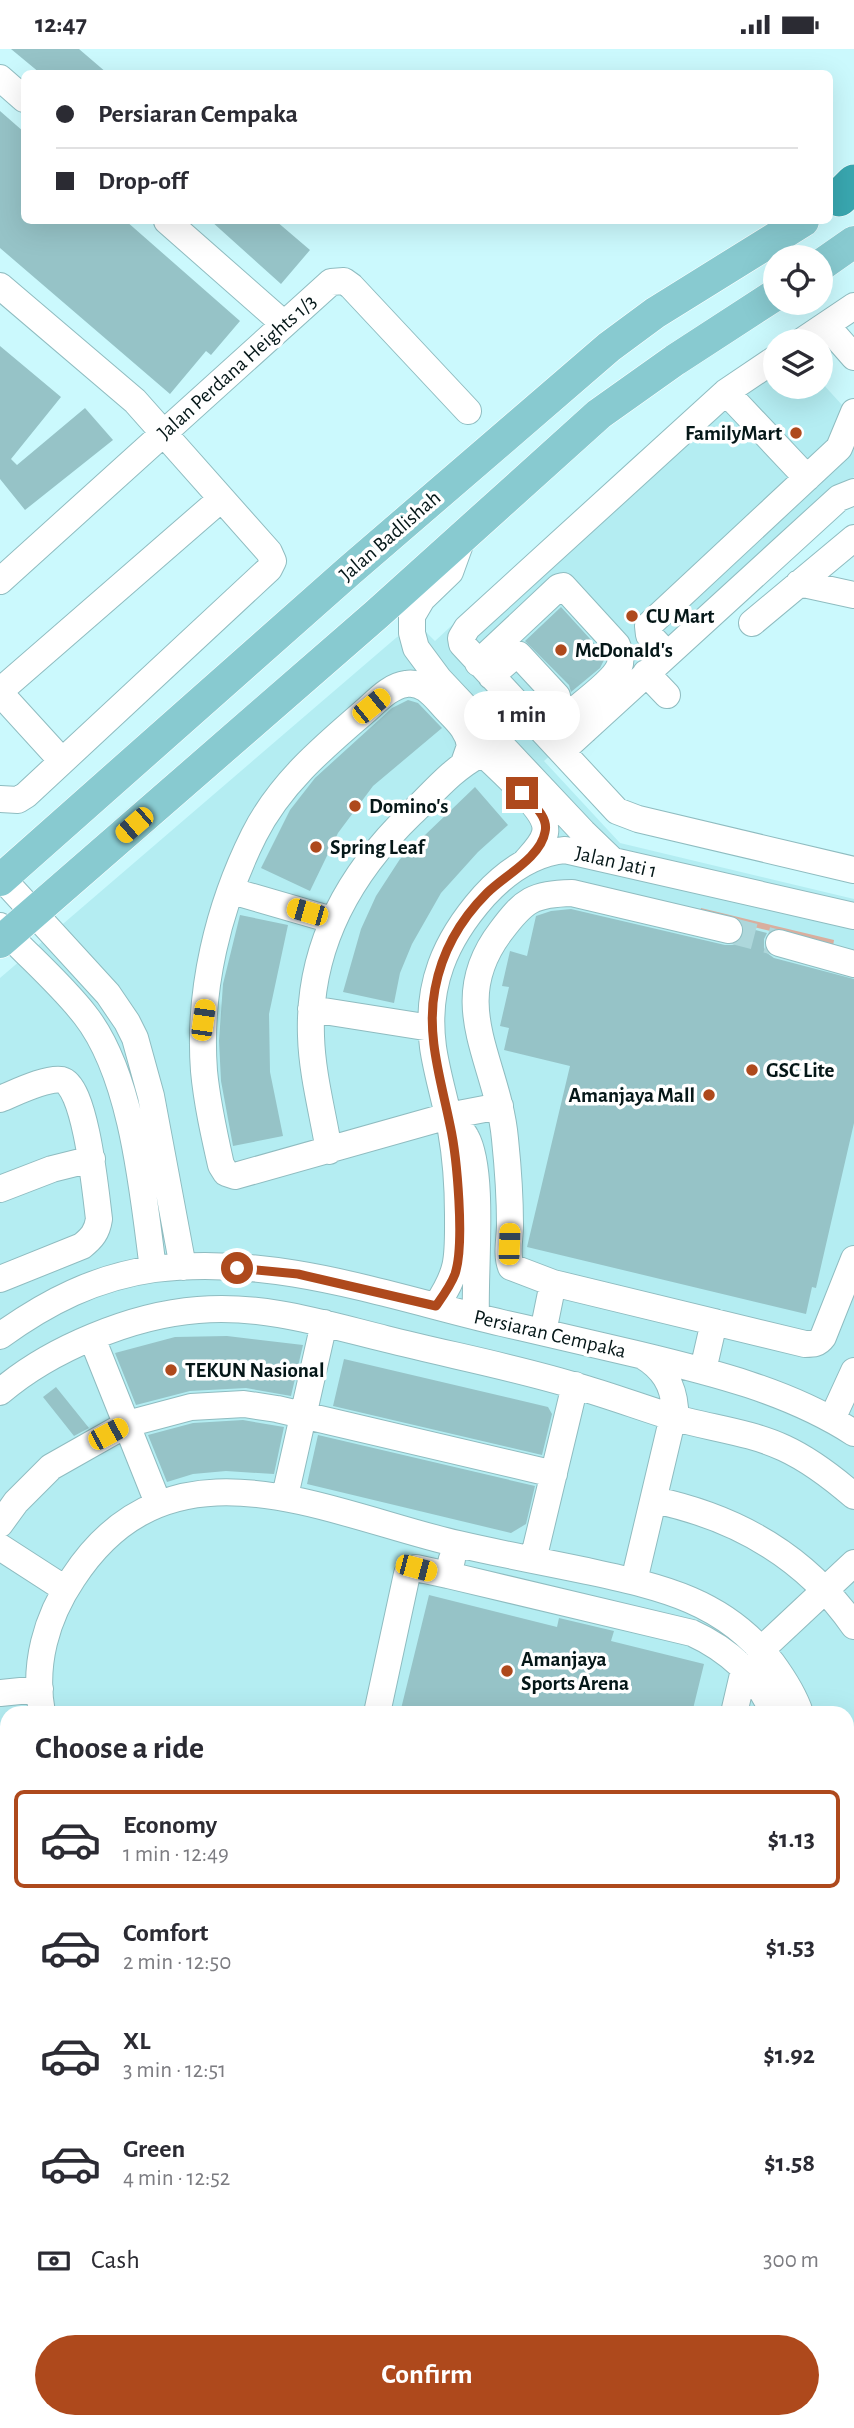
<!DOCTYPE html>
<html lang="en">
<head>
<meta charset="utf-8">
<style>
	:root { --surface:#fff; --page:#f7f7f7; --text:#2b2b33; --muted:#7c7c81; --line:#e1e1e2; --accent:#ae491c }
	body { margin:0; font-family:"Alegreya Sans",sans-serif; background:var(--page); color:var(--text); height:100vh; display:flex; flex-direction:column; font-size:26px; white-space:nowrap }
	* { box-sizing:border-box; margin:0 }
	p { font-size:23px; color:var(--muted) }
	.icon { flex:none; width:38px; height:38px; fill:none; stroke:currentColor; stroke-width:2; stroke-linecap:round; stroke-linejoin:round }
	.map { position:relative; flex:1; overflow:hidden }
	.panel { position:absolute; left:0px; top:1657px; width:854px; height:723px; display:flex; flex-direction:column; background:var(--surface); border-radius:21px 21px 0 0; box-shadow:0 7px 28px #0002 }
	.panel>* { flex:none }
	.guide { position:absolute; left:21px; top:21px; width:812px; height:154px; border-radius:10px; box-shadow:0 7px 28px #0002; display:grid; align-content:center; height:154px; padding:0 35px; background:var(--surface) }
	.controls { position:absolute; left:763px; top:196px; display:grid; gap:14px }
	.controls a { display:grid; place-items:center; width:70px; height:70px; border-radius:50%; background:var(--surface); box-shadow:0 7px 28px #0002; font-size:35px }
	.end { position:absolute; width:32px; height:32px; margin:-16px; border:9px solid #ae491c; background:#fff; box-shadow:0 0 0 4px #fff }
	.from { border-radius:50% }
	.bubble { position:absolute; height:49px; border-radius:24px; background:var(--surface); box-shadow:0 7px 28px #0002; font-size:23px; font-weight:600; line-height:49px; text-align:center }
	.car { position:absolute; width:21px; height:42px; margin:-21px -10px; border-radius:9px; box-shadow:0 0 5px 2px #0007; background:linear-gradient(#f5c518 24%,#345 0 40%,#f5c518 0 76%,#345 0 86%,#f5c518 0) }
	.guide b { display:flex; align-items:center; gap:24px; height:66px; font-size:26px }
	.guide b+b { border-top:2px solid var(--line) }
	.guide i { width:18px; height:18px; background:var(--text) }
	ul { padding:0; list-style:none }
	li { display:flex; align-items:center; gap:21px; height:98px; margin:0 14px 10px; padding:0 21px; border:4px solid transparent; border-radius:10px }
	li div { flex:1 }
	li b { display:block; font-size:26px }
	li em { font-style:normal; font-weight:600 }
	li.selected { border-color:var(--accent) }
	li>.icon { width:63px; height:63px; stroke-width:1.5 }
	h2 { padding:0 35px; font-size:32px; line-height:84px }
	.pay { display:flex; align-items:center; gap:18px; height:77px; padding:0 35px; font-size:26px }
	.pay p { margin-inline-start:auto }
	.primary-button { display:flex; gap:14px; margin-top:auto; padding:14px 35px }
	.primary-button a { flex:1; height:80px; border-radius:42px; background:var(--accent); color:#fff; font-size:28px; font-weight:600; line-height:80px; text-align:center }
	.status { display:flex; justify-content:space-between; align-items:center; height:49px; padding:0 35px; background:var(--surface); direction:ltr }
	.status svg { height:19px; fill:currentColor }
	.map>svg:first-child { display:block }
	.built { fill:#b4edf2 }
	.water { fill:#d9ae9e }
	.building { fill:#96c3c7 }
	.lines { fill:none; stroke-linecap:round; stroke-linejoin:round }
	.minor-tunnel { stroke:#add7db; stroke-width:26; stroke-dasharray:26 13; stroke-linecap:butt }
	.minor-casing { stroke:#8fbcc0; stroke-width:28 }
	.major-casing { stroke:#fff; stroke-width:33 }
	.highway-casing { stroke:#fff; stroke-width:38 }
	.minor { stroke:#fff; stroke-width:26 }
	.major { stroke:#88cad0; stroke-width:32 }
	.highway { stroke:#39a7b0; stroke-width:37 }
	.route { stroke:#ae491c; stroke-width:9 }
	.poi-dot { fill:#ae491c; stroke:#fff; stroke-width:2.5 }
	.labels { text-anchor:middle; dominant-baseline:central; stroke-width:7; stroke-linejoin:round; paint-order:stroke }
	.street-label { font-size:21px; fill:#051718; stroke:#fff }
	.poi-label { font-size:21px; font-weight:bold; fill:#051718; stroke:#fff; text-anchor:start }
</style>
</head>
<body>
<div class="status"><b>12:47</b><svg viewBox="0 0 49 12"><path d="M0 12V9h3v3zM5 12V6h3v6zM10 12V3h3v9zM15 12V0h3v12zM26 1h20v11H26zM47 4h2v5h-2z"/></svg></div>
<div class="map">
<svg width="854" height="2379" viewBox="0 0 854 2379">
	<rect width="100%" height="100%" fill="#cbf9fd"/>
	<!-- built -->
	<path class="built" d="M775,314v24h46v-5l33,36v59l-310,284 76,82 234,56v1247l-7,4v-437h-840v376l-7,3v-1114l397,-341 25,-9 13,13 203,-188z
		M854,2108v271h-238l-6,-6h237v-260z"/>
	<!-- water -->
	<path class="water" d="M701,859l133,32 -1,6 -133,-32z"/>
	<!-- building -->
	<path class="building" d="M11,0h68l28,24h-67z
		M0,62l24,21v89h102l114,100 -29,34 -5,-4 -36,43 -170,-146z
		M211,172h65l34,29 -29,34z
		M0,297l61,51 -50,62 6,6 68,-57 28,32 -88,70 -25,-31z
		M561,558l42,46 2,5 -5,10 -29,24 -2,-7 -44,-44z
		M408,651l10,3 24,25 -69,58 -35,47 -28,58 -49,-23 29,-58 25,-32 77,-70z
		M475,738l33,38 -30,27 -37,41 -29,51 -12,29 -6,30 -51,-11 18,-63 15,-33 24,-37z
		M571,860l154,36h8l7,-4 4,-7v-7l23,6 -3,6v9l3,5 7,5 80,21v144l-38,165 -4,-1 -6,27 -279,-67 43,-181 -66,-16 5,-22 -9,-2 9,-39 -7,-1 8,-35 17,5 9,-40 15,-5z
		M240,866l48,10 -19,89 1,58 13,64 -50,10 -12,-65 -2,-40 4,-57z
		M227,1287l76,9 -12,51 -45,-8 -56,3 -54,14 -21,-52 60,-16z
		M344,1310l204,48 4,7 -10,41 -209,-49z
		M56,1338l33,41 -15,8 -31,-39z
		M243,1371l41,7 -10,47 -48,-3 -33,3 -26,8 -19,-47 45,-12z
		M318,1386l217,51 -9,38 -15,9 -204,-49z
		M429,1546l128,32 2,-9 55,13 -3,10 93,23 -12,49h-292z"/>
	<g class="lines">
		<!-- minor-tunnel -->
		<path class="minor-tunnel" d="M729,881l50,13"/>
		<defs>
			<path id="minor" d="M0,29l24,21
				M167,172l117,103
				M0,237l135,115 134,151 4,9 -4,8 -243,226 -8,5 -18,-1
				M826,276l28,32
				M802,292l52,-35
				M775,310l-49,33 -259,236 -6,10 1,6 155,167 21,8 216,51
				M726,343l81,86
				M463,487l-13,36 -28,27 -10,17v17l4,15 23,31 144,153 28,27
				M0,532l331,-299 13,-1 7,5 117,125
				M799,534l55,12
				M752,574l102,-85
				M667,605l-18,-19 -1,-9 191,-178 15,-36
				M478,614l81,-76 4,-1 54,59c3,7 5,15 2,22 -5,13 -35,35 -47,45l1,4 12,14
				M646,624l21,22
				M491,627l22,-19 6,-2 38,41v6l-21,22
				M0,642l221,-192
				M0,644l62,68
				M562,702l277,-253 15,-6
				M464,714l6,-17c-2,-17 -15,-27 -26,-39 -10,-11 -21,-26 -38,-23 -17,2 -31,19 -43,29 -42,36 -84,72 -109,122 -36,72 -56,156 -50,236 3,32 10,63 17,94l5,8 9,3 213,-60 52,-10
				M0,827l108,118 19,28 8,16 16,58 32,171
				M232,842l100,29
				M0,877c28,30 60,57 85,89 48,61 58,178 68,254
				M729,881l-157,-37c-39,1 -48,7 -71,38 -56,73 -3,130 4,208 3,29 5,57 5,86 0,13 -4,29 1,42l42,16 252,61c8,0 13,0 18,-7l31,-78
				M779,894l75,21
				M311,960l120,19
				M0,1050c15,-6 47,-22 62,-19 24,6 34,116 37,139 -2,13 -7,19 -17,27l-82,33
				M452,1080c7,1 11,2 14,8 19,34 8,136 10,179
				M329,1102c-6,-37 -17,-77 -18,-115 -3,-88 38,-162 100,-222 21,-20 41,-45 68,-59l9,3c14,14 62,55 57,75 -2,10 -12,20 -19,28
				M0,1140l52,-20 40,-10
				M436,1257c24,-36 22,-49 22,-91 0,-28 -2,-57 -7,-85 -5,-28 -14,-55 -18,-83 -8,-61 12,-107 51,-151 22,-24 49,-43 81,-46l289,66
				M543,1283l10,-49
				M0,1287c47,-34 96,-59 154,-67 119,-15 234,27 348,54 45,10 90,21 134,31 75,18 153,37 218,79
				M92,1289l66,165
				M703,1321l11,-48
				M0,1343c50,-43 132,-77 198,-82 64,-6 127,14 188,29 63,16 128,28 190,47 32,9 64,21 96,31 37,11 78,15 112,31 26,12 48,29 70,48
				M832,1370l22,-48
				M285,1447l39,-173
				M654,1451c82,17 152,57 200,126
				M0,1475l16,-22 35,-35 76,-43 64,-17 53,-3 33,5 277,65
				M0,1498l65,42
				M533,1511l42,-175
				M448,1526l244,58c33,15 69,44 80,80
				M634,1532l41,-173c-2,-24 -12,-40 -32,-52
				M762,1600l92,-86
				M0,1644l40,-4
				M42,1664c-9,-48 4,-95 31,-135 97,-149 252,-65 385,-34 43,10 86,18 129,27 73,16 137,29 185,92 11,15 22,32 28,50
				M377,1664l30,-139 9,-6 32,7 4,-16
				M734,1664l10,-43
				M847,1715l7,-1
				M0,1793l7,9
				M0,1838l7,-6
				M847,1853l7,4
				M847,1887l7,-10
				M0,1916l7,6
				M0,1974l7,6
				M847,2018l7,-6
				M847,2066l7,-5"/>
			<path id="major" d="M821,216l33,-23
				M0,831l349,-309 260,-224 46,-34 148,-92
				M0,893l377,-328 222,-200 76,-54 100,-65"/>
			<path id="highway" d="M839,149l15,-15"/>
		</defs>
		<!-- minor casing -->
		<use href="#minor" class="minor-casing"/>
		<!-- major casing -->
		<use href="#major" class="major-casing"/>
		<!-- highway casing -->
		<use href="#highway" class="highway-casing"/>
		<!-- minor -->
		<use href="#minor" class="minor"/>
		<!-- major -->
		<use href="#major" class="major"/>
		<!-- highway -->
		<use href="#highway" class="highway"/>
	</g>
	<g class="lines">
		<!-- route -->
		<path class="route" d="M237,1219l61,6 138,32c7,-10 15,-21 19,-32 10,-30 2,-117 -5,-149 -9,-45 -24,-90 -15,-136 7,-38 25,-69 52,-96 17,-17 54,-36 58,-61 4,-16 -14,-29 -23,-39"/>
	</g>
	<!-- markers -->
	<g class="poi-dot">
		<circle cx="796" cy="384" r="7"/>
		<circle cx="632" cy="567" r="7"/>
		<circle cx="561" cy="601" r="7"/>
		<circle cx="355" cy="757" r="7"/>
		<circle cx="316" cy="798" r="7"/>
		<circle cx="752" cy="1021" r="7"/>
		<circle cx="709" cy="1046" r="7"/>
		<circle cx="171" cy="1321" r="7"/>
		<circle cx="507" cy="1622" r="7"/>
	</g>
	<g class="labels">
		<!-- street labels -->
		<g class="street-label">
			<text transform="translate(237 318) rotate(-42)">Jalan Perdana Heights 1/3</text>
			<text transform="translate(390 487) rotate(-41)">Jalan Badlishah</text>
			<text transform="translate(616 813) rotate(13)">Jalan Jati 1</text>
			<text transform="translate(550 1285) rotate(13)">Persiaran Cempaka</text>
		</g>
		<!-- poi labels -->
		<g class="poi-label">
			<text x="782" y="384" text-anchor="end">FamilyMart</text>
			<text x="646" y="567">CU Mart</text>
			<text x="575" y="601">McDonald's</text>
			<text x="369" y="757">Domino's</text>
			<text x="330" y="798">Spring Leaf</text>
			<text x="766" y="1021">GSC Lite</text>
			<text x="695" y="1046" text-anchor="end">Amanjaya Mall</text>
			<text x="185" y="1321">TEKUN Nasional</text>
			<text x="521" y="1610">Amanjaya<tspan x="521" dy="24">Sports Arena</tspan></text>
		</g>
	</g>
</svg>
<div class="controls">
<a><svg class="icon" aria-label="locate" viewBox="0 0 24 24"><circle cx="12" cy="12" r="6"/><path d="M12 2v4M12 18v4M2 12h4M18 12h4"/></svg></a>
<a><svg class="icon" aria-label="layers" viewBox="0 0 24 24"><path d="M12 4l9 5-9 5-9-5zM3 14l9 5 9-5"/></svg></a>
</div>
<i class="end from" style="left:237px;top:1219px"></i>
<i class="end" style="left:522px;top:744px"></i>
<div class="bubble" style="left:464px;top:642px;width:116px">1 min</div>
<i class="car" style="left:371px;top:657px;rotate:51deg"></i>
<i class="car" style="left:134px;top:776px;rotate:229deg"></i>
<i class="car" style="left:307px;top:863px;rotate:286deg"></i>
<i class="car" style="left:203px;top:971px;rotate:8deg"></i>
<i class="car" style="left:509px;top:1195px;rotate:2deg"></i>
<i class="car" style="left:108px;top:1385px;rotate:62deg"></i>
<i class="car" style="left:416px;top:1519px;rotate:105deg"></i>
<div class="guide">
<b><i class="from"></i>Persiaran Cempaka</b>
<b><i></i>Drop-off</b>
</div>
<section class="panel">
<h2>Choose a ride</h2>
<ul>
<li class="selected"><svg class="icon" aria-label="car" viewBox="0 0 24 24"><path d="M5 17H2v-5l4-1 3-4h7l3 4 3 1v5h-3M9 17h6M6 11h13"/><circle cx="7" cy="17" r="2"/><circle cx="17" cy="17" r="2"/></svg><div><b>Economy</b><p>1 min · 12:49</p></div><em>$1.13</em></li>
<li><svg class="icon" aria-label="car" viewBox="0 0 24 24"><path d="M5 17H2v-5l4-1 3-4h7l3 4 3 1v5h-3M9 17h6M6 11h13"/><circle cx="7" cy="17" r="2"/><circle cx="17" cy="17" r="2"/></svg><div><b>Comfort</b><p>2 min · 12:50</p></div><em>$1.53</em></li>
<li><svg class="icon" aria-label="car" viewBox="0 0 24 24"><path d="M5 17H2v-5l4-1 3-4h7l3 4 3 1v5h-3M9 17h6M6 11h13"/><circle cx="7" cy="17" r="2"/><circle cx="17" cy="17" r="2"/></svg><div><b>XL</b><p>3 min · 12:51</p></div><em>$1.92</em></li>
<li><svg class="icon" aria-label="car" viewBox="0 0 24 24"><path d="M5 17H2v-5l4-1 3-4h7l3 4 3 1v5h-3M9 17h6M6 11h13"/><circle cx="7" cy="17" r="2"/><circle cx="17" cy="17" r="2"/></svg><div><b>Green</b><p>4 min · 12:52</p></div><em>$1.58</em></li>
</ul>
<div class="pay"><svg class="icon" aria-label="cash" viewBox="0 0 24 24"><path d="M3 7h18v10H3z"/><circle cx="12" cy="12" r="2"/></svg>Cash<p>300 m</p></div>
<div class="primary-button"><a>Confirm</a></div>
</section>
</div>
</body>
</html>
